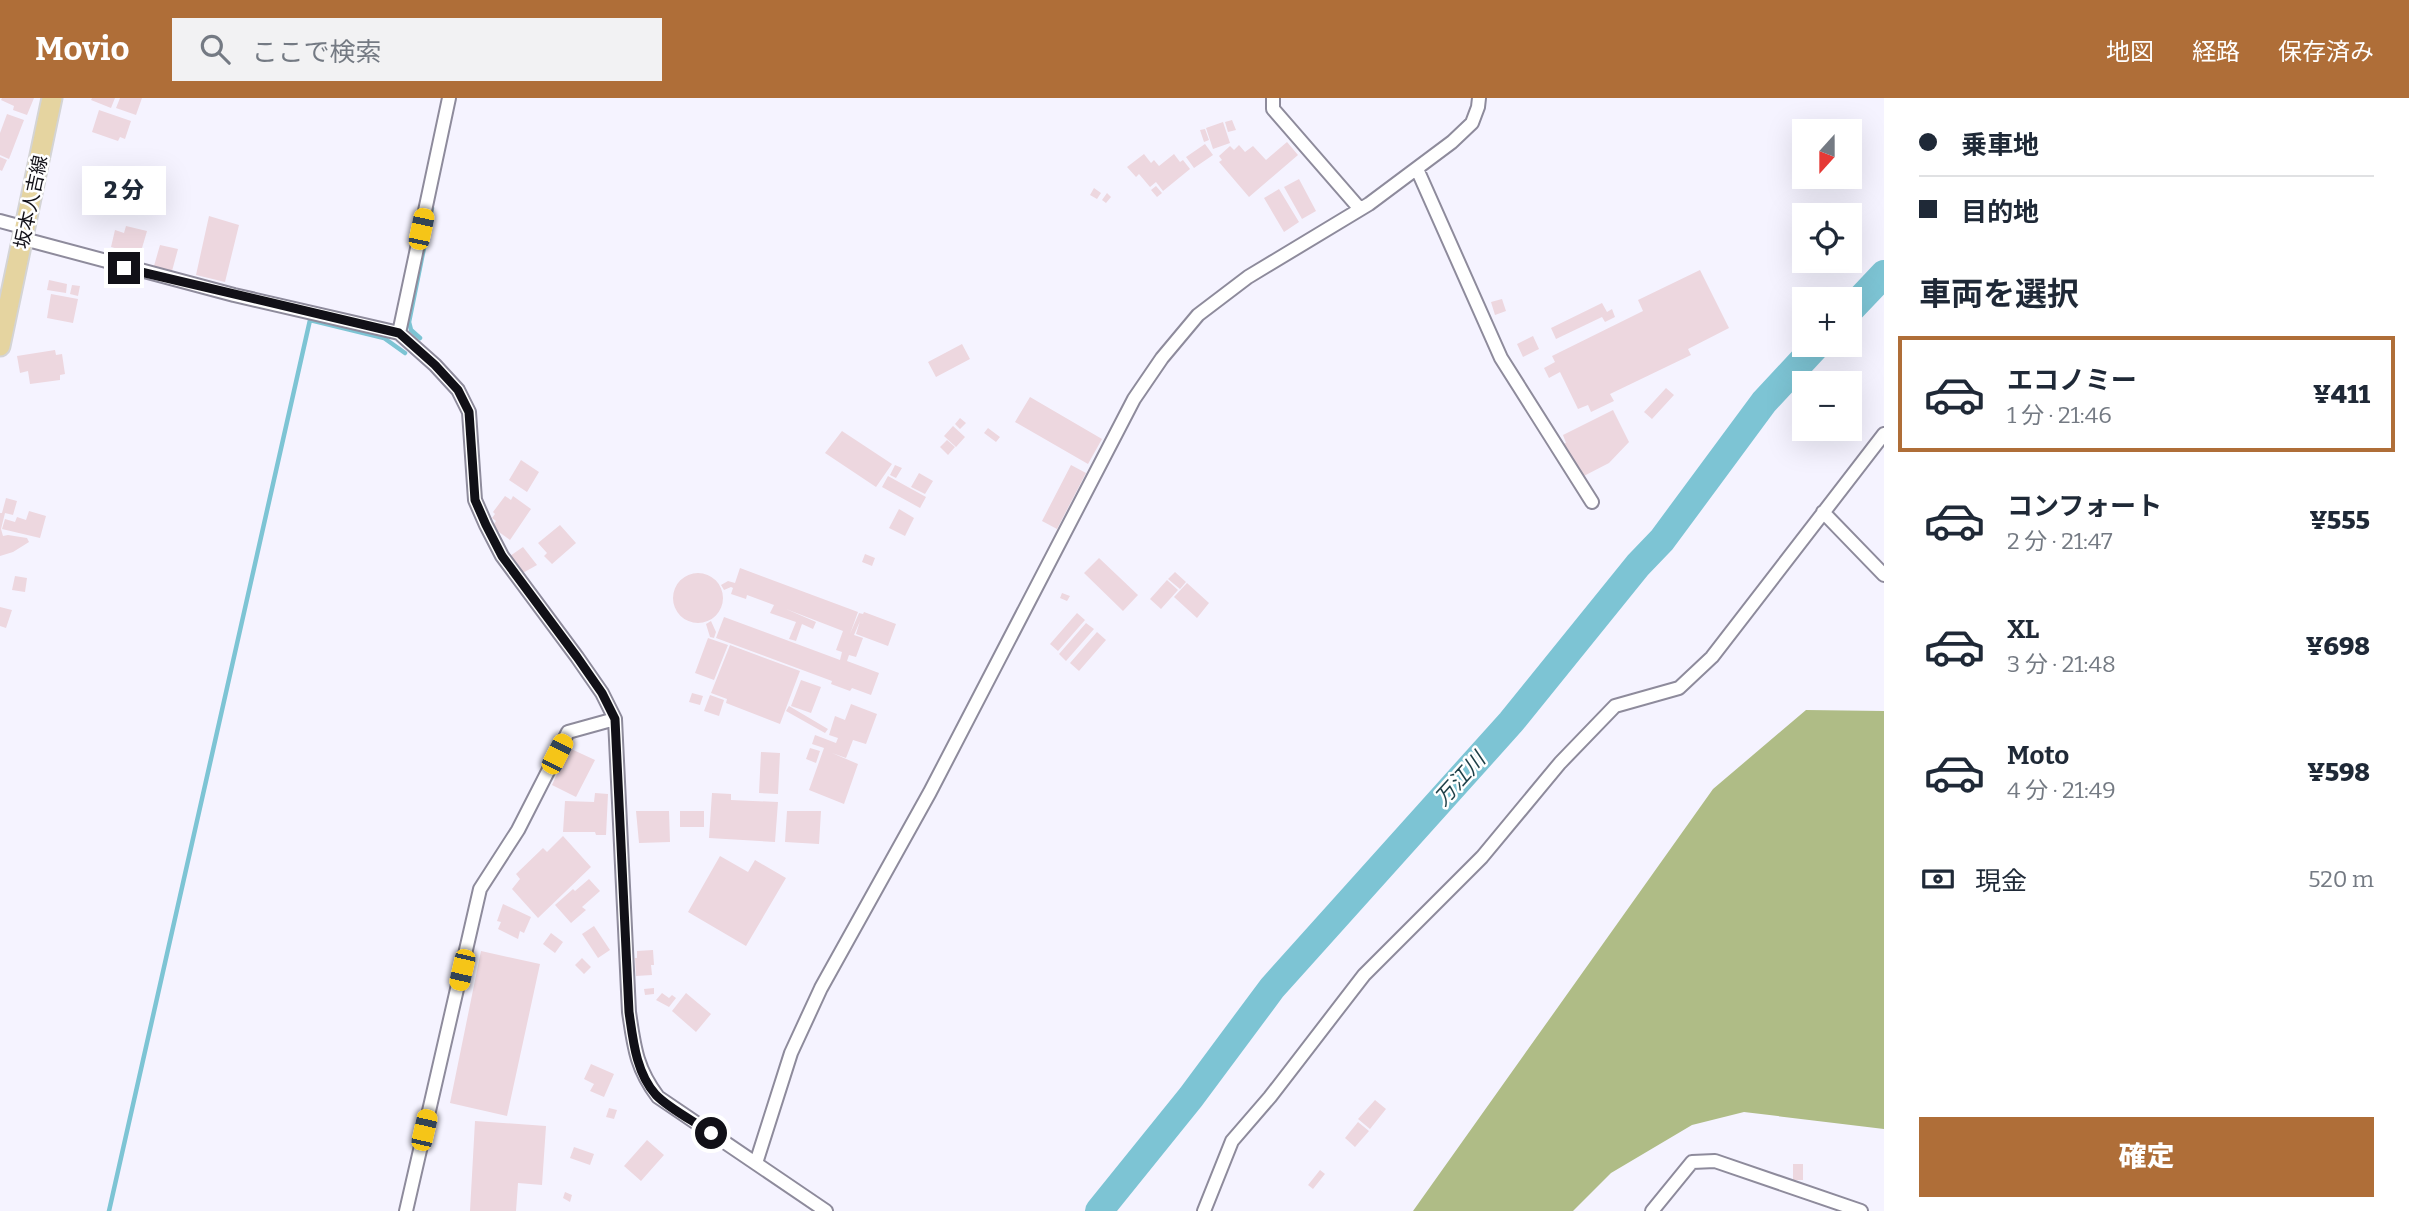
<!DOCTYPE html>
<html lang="ja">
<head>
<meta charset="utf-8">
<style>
	:root { --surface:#fff; --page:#f2f2f3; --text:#1f2937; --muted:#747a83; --line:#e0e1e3; --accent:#af6e38 }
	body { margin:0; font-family:Bitter,"Noto Sans JP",serif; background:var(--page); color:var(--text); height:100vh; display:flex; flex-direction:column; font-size:26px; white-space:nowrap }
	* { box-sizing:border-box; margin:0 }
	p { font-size:23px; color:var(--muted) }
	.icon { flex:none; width:38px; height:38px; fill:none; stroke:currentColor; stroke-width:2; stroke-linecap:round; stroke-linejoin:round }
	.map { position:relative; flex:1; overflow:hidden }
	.drawer { display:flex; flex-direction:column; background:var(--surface); width:525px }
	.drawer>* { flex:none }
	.banner { display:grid; align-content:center; height:154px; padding:0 35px; background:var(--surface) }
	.needle { width:46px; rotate:201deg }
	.controls { position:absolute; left:1792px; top:21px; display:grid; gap:14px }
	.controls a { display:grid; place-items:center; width:70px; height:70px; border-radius:0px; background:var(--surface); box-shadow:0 7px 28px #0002; font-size:35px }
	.end { position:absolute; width:32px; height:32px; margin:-16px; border:9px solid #111017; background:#fff; box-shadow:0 0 0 4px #fff }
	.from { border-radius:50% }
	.bubble { position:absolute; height:49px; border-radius:0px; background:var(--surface); box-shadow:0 7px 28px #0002; font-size:23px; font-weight:800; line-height:49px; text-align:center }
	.car { position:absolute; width:21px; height:42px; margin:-21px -10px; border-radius:9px; box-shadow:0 0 5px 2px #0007; background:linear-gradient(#f5c518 24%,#345 0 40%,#f5c518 0 76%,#345 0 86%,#f5c518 0) }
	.banner b { display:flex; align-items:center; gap:24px; height:66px; font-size:26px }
	.banner b+b { border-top:2px solid var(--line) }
	.banner i { width:18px; height:18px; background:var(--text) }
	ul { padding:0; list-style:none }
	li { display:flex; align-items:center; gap:21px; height:116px; margin:0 14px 10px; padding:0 21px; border:4px solid transparent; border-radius:0px }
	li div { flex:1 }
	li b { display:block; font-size:26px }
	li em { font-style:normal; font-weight:800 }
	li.current { border-color:var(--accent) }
	li>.icon { width:63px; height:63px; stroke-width:1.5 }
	h2 { padding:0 35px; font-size:32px; line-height:84px }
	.pay { display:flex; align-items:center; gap:18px; height:77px; padding:0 35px; font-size:26px }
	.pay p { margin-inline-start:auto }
	.action { display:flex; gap:14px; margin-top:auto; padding:14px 35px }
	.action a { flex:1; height:80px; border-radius:0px; background:var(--accent); color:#fff; font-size:28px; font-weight:800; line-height:80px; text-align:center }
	header { display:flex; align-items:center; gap:42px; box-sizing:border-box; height:98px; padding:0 35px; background:var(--accent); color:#fff }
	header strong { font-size:33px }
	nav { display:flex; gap:38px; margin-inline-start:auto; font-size:24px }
	.search { width:490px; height:63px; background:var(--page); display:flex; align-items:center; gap:18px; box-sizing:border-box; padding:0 24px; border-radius:0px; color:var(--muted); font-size:26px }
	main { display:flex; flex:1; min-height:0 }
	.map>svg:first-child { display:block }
	.forest { fill:#afbc86 }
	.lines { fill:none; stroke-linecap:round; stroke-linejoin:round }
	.stream { stroke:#7dc4d4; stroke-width:4.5 }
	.river { stroke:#7dc4d4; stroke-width:28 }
	.building { fill:#edd7df }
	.street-casing { stroke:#8e8b9c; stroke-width:16 }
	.primary-casing { stroke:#d4d4d5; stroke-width:23 }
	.street { stroke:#fff; stroke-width:12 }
	.primary { stroke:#e5d4a0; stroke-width:19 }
	.route { stroke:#111017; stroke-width:9 }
	.labels { text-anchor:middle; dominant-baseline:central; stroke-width:5; stroke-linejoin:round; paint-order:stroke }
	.street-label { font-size:19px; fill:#111017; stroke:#fff }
	.water-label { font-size:21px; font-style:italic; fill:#1d3f47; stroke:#fff }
</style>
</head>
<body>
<header>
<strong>Movio</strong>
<div class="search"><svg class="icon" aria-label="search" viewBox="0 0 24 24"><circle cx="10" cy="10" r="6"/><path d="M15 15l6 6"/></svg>ここで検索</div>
<nav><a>地図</a><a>経路</a><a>保存済み</a></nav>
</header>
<main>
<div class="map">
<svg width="1884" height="1113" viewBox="0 0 1884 1113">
	<rect width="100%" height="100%" fill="#f5f3ff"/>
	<!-- forest -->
	<path class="forest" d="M1806,612l78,1v418l-140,-17 -52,13 -81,48 -38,38h-160l300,-422z"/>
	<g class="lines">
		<!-- stream -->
		<path class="stream" d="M420,240l-9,-8 -2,-8 23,-114
			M109,1113l201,-891 74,18 21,15"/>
		<!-- river -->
		<path class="river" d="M1850,212l34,-36
			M1099,1113l92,-114 81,-109 239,-266 127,-157 24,-25 102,-138 53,-57"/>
	</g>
	<!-- building -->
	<path class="building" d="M2,0h32l-7,17 -14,-5 1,-4 -13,-6z
		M92,0h23l-4,10 -20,-8z
		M120,0h22l-6,17 -20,-7z
		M99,12l32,11 -6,18 -5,-2 -2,4 -26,-9z
		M7,16l17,6 -15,39 -9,-4v-22z
		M1232,22l4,10 -8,2 -3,-10z
		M1223,24l7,21 -17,6 -7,-21z
		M1205,31l4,11 -5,2 -4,-12z
		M1287,44l11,13 -49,42 -30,-35 3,-2 -3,-4 11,-10 4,4 5,-5 6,7 8,-6 13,14z
		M1205,46l8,11 -19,13 -8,-11z
		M1144,56l7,9 3,-3 5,6 15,-12 6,8 3,-2 7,9 -27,22 -7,-9 -6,5 -11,-13 -3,3 -9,-10z
		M0,59l7,3 -5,11 -2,-1z
		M1299,81l17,32 -14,8 -18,-32z
		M1156,88l6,7 -5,4 -6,-7z
		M1094,90l7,5 -4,6 -7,-4z
		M1279,91l20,33 -15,10 -20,-34z
		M1107,95l4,4 -5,6 -4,-3z
		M209,118l30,9 -14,57 -29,-7z
		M126,128l21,5 -7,24 -29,-8 4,-17 9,3z
		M160,147l18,4 -6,22 -11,-1 -7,-4z
		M1700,172l29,58 -41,21 3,6 -81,39 4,7 -23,11 -3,-7 -10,4 -18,-37 -11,6 -5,-10 11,-6 -3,-6 91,-45 -5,-11z
		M49,182l18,4 -1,9 -19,-3z
		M72,187l8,1 -2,10 -8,-2z
		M51,196l27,5 -5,24 -26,-5z
		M1502,201l4,12 -11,4 -4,-13z
		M1602,205l5,9 5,-3 3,8 -10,5 -3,-5 -46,22 -5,-11z
		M1533,238l6,13 -16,8 -6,-13z
		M962,246l8,15 -34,18 -8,-15z
		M55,252l1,5 6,-1 3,20 -5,1v5l-30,4 -2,-13 -8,2 -3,-17z
		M1666,290l8,7 -22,24 -8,-7z
		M1030,299l72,42 -14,25 -73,-42z
		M1613,312l16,32 -20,21 -29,15 -17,-34 3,-1 -3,-8z
		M960,320l6,5 -6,6 -5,-5z
		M953,328l12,11 -9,10 -12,-11z
		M988,330l12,9 -4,5 -12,-9z
		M842,333l50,33 -16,23 -51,-34z
		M947,342l8,7 -7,8 -8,-8z
		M521,362l18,12 -12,20 -18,-12z
		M895,367l7,3 -6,10 -6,-3z
		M1071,367l15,8 -29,56 -15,-8z
		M919,375l14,8 -8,13 -14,-7z
		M888,378l38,21 -6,11 -38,-21z
		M505,398l6,4 2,-4 18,13 -21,31 -18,-13 4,-6 -4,-3 3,-4 -2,-2z
		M6,400l11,3 -4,14 -8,-2 -4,16 2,7 5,-1 19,3 2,4 -16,10 -13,4v-43h2z
		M899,411l15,9 -9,18 -16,-8z
		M29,413l17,5 -6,22 -38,-9 3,-10 10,3 2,-5 9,3z
		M560,427l16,18 -24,21 -8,-8 3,-3 -9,-10z
		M523,449l14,18 -16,9 -11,-18z
		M865,456l10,4 -3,8 -10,-4z
		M1099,460l39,37 -15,16 -39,-38z
		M740,470l118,44 -8,22 9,-21 4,1 1,-2 32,12 -8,22 -32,-12 4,-13 -6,14 9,3 -7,19 -7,-2 -2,6 32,12 -8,22 -19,-7 -2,3 -19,-7 1,-3 -116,-43 8,-21 116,43 2,-8 -6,-2 7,-19 -57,-22 30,13 -3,7 -11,-5 -6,17 -7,-2 7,-17 -26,-9 4,-8 -27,-10 -1,4 -15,-5 2,-6 -2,-1 -7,3 -3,-5 7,-4 7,2z
		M1175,474l11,10 -6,7 -12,-10z
		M673 500a25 25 0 1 1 50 0a25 25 0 1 1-50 0Z
		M15,478l12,2 -2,14 -13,-2z
		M1167,482l11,10 -17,19 -11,-10z
		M1187,485l22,20 -12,15 -23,-21z
		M1062,495l8,3 -3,5 -7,-3z
		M0,509l12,3 -6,18 -6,-2z
		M1077,515l8,7 -27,31 -8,-7z
		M711,523l5,11 -2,6 -4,-1 -4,-13z
		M1086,525l8,6 -28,32 -7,-7z
		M1097,534l9,8 -27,31 -9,-8z
		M708,540l20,7 -14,35 -19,-7z
		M730,547l70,26 -20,53 -54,-21 1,-4 -16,-6z
		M801,582l20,7 -10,26 -20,-7z
		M692,595l11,3 -3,9 -11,-3z
		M710,597l14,5 -5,16 -15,-5z
		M851,606l26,10 -11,30 -13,-4 -7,18 -14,-5 26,11 -14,40 -35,-14 15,-42 -12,-4 3,-9 21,8 2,-5 -9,-3 6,-19 10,4z
		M789,608l39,23 -3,4 -39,-22z
		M569,650l26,12 -19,37 -24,-12z
		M810,650l10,3 -4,12 -10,-4z
		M761,654l19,1 -2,41 -19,-1z
		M595,695l13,1 -2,41h-10l-1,-3h-32l2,-31 29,1z
		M712,695l19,1v6l47,2 -3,40 -66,-4z
		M636,713h33l1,31 -31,1z
		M680,713h24v16h-24z
		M787,713h34l-2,33 -34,-2z
		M563,738l28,31 -53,51 -26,-29 8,-10 -4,-5 27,-26 4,4z
		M720,758l28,16 7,-12 31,18 -40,68 -58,-34z
		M589,781l11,12 -18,16 4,3 -15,13 -16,-18 18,-16 2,2z
		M503,806l28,13 -7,16 -4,-2 -2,8 -20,-10 3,-7 -4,-1z
		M594,828l16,24 -12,8 -16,-24z
		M551,835l12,9 -8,11 -12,-9z
		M653,852l1,15h-3l1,10 -16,1 -1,-18h2v-7z
		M481,853l59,13 -33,152 -57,-13z
		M582,860l9,9 -7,7 -9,-9z
		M654,890v6l-9,1 -1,-6z
		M662,895l7,5 3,-3 4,3 -7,9 -13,-7z
		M686,895l25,21 -15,18 -24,-21z
		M591,966l23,10 -10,23 -14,-6 4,-7 -10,-5z
		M1375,1002l11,9 -16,20 -12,-10z
		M609,1010l8,2 -3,9 -8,-2z
		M475,1023l71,5 -4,59 -24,-2 -2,28h-46z
		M1358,1024l11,9 -14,16 -10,-9z
		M647,1042l17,15 -23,26 -17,-15z
		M574,1049l20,7 -4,11 -20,-7z
		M1793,1066h10v16h-10z
		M1320,1072l5,4 -12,15 -5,-4z
		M565,1094l7,3 -2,7 -7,-4z"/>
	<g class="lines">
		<defs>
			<path id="street" d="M1273,0v11l87,100
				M1417,71l84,189 91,144
				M0,123l26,7
				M24,141l210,56 165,38 36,32 23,25 11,22 6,88 11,25 16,31 75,101 25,36 13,26 14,293c5,34 7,56 29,85l168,114
				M399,235l50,-235
				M1823,414l61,63
				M756,1065l35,-110 30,-65 109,-196 204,-393 28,-41 36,-43 50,-38 121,-73 83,-62 20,-19 6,-16 1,-9
				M406,1113l74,-322 38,-59 50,-98 47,-13
				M1204,1113l28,-70 38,-44 94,-122 118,-118 78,-94 55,-57 64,-18 33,-31 172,-223
				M1652,1113l40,-49 23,-1 146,50"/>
			<path id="primary" d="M0,248l52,-248"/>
		</defs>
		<!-- street casing -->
		<use href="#street" class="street-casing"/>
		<!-- primary casing -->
		<use href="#primary" class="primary-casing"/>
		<!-- street -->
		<use href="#street" class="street"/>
		<!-- primary -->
		<use href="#primary" class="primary"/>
	</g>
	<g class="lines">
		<!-- route -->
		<path class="route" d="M124,170l275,65 36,32 23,25 11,22 6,88 11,25 16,31 75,101 25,36 13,26 14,293c4,28 7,61 27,83 15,15 38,26 55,38"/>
	</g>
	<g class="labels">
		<!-- street labels -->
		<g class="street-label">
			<text transform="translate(31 104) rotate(-78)">坂本人吉線</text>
		</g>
		<!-- water labels -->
		<g class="water-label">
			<text transform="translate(1460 681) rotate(-48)">万江川</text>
		</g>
	</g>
</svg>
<div class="controls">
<a><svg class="needle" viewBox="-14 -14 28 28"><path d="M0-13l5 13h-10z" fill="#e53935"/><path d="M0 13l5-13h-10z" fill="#747a83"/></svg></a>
<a><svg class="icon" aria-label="locate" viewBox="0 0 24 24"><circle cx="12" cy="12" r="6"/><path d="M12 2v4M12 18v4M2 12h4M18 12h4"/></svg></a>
<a>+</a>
<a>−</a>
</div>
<i class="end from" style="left:711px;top:1035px"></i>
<i class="end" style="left:124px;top:170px"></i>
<div class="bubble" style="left:82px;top:68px;width:84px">2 分</div>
<i class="car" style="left:421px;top:131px;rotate:12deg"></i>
<i class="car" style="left:557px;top:656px;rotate:27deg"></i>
<i class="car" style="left:462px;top:872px;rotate:193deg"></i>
<i class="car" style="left:424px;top:1032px;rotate:13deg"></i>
</div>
<section class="drawer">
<div class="banner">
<b><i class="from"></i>乗車地</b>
<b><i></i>目的地</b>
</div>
<h2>車両を選択</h2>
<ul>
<li class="current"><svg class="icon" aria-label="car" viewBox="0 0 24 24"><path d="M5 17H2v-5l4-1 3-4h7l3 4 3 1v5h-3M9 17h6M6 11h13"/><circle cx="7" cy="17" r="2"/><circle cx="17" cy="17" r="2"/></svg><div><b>エコノミー</b><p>1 分 · 21:46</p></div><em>¥411</em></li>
<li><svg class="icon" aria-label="car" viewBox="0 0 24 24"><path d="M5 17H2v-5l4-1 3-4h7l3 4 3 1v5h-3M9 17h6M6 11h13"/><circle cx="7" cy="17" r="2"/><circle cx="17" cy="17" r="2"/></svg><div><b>コンフォート</b><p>2 分 · 21:47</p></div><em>¥555</em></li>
<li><svg class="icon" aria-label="car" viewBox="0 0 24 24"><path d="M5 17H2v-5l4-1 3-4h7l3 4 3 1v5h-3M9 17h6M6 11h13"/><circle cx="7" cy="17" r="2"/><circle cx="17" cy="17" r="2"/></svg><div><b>XL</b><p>3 分 · 21:48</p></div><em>¥698</em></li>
<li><svg class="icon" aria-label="car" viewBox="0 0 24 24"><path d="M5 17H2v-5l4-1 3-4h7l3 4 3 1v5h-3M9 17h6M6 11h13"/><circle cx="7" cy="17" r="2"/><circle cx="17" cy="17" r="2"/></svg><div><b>Moto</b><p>4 分 · 21:49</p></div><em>¥598</em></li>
</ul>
<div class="pay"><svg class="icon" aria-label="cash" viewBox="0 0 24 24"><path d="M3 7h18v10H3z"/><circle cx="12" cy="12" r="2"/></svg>現金<p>520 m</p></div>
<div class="action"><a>確定</a></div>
</section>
</main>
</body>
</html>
